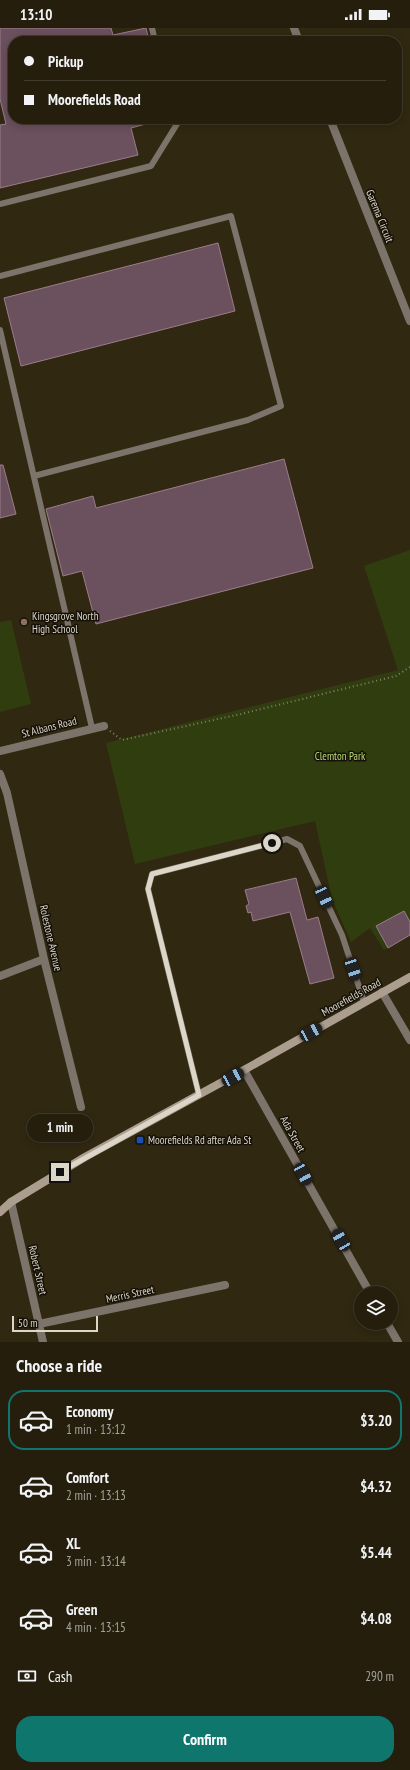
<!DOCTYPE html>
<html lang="en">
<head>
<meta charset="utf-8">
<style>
	:root { --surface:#251e0d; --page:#2d2716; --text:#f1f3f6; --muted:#a3a29d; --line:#423c2e; --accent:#0f766e }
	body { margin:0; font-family:"PT Sans Narrow",sans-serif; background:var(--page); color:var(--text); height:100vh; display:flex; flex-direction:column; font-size:15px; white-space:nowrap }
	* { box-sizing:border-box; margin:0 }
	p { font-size:13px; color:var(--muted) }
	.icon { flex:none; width:22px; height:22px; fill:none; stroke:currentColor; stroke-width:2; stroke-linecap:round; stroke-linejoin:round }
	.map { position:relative; height:1314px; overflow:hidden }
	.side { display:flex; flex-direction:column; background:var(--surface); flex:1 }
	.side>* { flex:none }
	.hud { position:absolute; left:8px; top:8px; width:394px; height:88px; border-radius:16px; box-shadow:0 2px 10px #0003,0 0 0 1px var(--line); display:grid; align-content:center; height:88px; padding:0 16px; background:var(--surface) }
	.controls { position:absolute; left:354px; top:1258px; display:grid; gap:8px }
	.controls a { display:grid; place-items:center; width:44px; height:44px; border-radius:50%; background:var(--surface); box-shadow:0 2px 10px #0003,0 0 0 1px var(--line); font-size:20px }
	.scale { position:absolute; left:12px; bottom:10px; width:86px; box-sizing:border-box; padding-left:4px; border:2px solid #dcd6c8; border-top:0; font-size:11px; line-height:14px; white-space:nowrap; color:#dcd6c8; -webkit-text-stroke:3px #151108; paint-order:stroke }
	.end { position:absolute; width:18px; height:18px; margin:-9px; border:5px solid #dcd6c8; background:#111; box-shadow:0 0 0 2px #111 }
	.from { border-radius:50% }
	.bubble { position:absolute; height:28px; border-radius:14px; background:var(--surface); box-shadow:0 2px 10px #0003,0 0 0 1px var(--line); font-size:13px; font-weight:700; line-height:28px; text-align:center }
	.car { position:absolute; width:12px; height:24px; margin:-12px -6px; border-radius:5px; box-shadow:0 0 3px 1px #0007; background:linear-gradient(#222 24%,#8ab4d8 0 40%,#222 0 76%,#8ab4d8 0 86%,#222 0) }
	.hud b { display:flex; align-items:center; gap:14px; height:38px; font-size:15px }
	.hud b+b { border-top:1px solid var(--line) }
	.hud i { width:10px; height:10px; background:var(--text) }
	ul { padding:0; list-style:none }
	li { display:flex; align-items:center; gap:12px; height:60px; margin:0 8px 6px; padding:0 8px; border:2px solid transparent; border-radius:16px }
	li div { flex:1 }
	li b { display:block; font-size:15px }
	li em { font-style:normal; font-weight:700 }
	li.active { border-color:var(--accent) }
	li>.icon { width:36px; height:36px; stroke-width:1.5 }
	h2 { padding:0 16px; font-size:18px; line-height:48px }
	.pay { display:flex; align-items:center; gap:10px; height:44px; padding:0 16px; font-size:15px }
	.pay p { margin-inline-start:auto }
	.cta { display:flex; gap:8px; margin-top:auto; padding:8px 16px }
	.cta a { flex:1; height:46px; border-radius:16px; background:var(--accent); color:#fff; font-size:16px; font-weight:700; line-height:46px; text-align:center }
	.status { display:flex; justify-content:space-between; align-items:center; height:28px; padding:0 20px; background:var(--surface); direction:ltr }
	.status svg { height:11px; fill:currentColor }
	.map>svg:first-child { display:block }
	.green { fill:#303e0f }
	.building { fill:#6b505d; stroke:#9a7d8a }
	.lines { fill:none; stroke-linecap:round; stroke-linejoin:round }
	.path { stroke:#857e6b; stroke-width:2; stroke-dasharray:1 3; stroke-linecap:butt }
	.lane { stroke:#7c746a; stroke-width:6 }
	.street { stroke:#7c746a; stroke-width:8 }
	.secondary { stroke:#ac9e8f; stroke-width:8 }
	.route { stroke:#dcd6c8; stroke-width:5 }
	.education-dot { fill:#8d6e63; stroke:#151108; stroke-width:1.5 }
	.transit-dot { fill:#1a4fb4; stroke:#151108; stroke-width:1.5 }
	.labels { text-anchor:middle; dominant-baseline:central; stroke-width:3; stroke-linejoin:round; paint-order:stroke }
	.street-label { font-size:11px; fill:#dcd6c8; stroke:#151108 }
	.poi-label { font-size:11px; fill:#dcd6c8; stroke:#151108; text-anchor:start }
	.park-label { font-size:11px; fill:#bcdd7b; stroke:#151108 }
</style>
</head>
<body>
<div class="status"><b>13:10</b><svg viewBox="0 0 49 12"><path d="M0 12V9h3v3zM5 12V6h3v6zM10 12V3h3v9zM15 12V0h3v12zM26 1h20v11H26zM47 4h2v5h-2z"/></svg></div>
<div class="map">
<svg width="410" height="1314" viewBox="0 0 410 1314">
	<rect width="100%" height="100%" fill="#312811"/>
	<!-- green -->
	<path class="green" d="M410,522v385l-26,15 -14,-22 -19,14 -19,-43 -17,-78 -180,43 -29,-121 292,-73 -34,-104z
		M11,592l20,84 -31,8v-90z"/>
	<!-- building -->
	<path class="building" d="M0,0h111l2,7 33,-7 3,13h-136v78h140v3l-22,6 7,27 -138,33v-63l6,-1 -6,-25z
		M218,215l17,68 -214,55 -17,-68z
		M284,431l29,109 -217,56 -14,-53 -19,5 -17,-67 47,-13 3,12z
		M0,437h3l13,49 -16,4z
		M296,850l11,42 11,-3 16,61 -24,6 -20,-72 -37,9 -2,-9 -3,1 -2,-7 3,-2 -4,-14z
		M404,883l6,11v13l-22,13 -12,-22z"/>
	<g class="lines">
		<!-- path -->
		<path class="path" d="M110,703l12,9 119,-26 155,-38 14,-9"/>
		<!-- lane -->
		<path class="lane" d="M152,0l3,13
			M0,176l151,-38 26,-42 -2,-5
			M0,248l231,-60 50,190 -33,14 -214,56
			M0,302l92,398
			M199,1067l-51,-206 4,-15 135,-35 13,7 42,89 22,67"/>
		<!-- street -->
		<path class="street" d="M294,0l5,13
			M330,91l80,202
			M0,723l104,-25
			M0,746l7,19 37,166 37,148
			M0,948l44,-17
			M382,964l28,48
			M244,1042l126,223
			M11,1174l32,140
			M387,1295l11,19
			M39,1296l186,-39"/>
		<!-- secondary -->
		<path class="secondary" d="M0,1184l11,-10 74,-45 159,-87 166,-93"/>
	</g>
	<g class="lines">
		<!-- route -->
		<path class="route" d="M60,1144l139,-77 -51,-206 4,-15 120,-31"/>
	</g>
	<!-- markers -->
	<circle class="education-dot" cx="24" cy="594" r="4"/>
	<rect class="transit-dot" x="136" y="1108" width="8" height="8" rx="2"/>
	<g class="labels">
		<!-- street labels -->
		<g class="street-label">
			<text transform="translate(380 188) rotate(68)">Garema Circuit</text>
			<text transform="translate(49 699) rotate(-14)">St Albans Road</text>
			<text transform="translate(51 910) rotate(77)">Rolestone Avenue</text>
			<text transform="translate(351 969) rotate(-29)">Moorefields Road</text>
			<text transform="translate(293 1106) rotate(61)">Ada Street</text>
			<text transform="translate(38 1242) rotate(77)">Robert Street</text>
			<text transform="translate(130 1266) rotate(-12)">Merris Street</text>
		</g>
		<!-- poi labels -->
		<g class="poi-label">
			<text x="32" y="588">Kingsgrove North<tspan x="32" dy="13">High School</tspan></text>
			<text x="148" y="1112">Moorefields Rd after Ada St</text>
		</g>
		<!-- park labels -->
		<g class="park-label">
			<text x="340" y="728">Clemton Park</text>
		</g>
	</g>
</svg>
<div class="controls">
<a><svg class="icon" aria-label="layers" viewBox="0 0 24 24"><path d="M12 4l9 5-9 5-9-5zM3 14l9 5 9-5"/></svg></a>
</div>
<div class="scale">50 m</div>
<i class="end from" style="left:272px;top:815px"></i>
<i class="end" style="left:60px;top:1144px"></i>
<div class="bubble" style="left:27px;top:1086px;width:66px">1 min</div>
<i class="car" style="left:324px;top:869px;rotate:155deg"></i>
<i class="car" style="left:353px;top:941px;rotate:162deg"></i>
<i class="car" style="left:311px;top:1004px;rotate:61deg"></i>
<i class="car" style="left:233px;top:1049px;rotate:61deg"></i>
<i class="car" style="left:303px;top:1146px;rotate:151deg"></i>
<i class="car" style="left:341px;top:1212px;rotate:330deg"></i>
<div class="hud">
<b><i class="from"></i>Pickup</b>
<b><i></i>Moorefields Road</b>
</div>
</div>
<section class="side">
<h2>Choose a ride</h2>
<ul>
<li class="active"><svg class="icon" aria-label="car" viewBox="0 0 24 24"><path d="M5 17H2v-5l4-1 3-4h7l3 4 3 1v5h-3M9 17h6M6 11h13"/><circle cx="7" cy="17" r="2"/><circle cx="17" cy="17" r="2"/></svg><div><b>Economy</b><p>1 min · 13:12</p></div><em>$3.20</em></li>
<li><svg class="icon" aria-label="car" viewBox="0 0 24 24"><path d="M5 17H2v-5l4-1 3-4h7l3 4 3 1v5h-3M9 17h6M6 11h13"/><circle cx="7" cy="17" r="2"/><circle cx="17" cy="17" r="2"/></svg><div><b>Comfort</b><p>2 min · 13:13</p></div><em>$4.32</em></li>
<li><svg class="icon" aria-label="car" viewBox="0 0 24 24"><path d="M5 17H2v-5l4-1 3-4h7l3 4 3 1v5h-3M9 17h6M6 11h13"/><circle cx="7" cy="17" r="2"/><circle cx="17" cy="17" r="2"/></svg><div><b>XL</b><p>3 min · 13:14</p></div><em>$5.44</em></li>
<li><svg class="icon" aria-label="car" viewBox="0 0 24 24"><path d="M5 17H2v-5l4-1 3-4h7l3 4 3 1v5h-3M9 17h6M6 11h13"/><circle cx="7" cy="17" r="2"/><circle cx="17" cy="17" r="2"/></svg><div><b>Green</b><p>4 min · 13:15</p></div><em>$4.08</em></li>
</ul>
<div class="pay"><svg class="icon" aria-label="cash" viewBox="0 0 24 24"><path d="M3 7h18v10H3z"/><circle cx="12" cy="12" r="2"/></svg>Cash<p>290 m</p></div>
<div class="cta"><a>Confirm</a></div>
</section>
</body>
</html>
